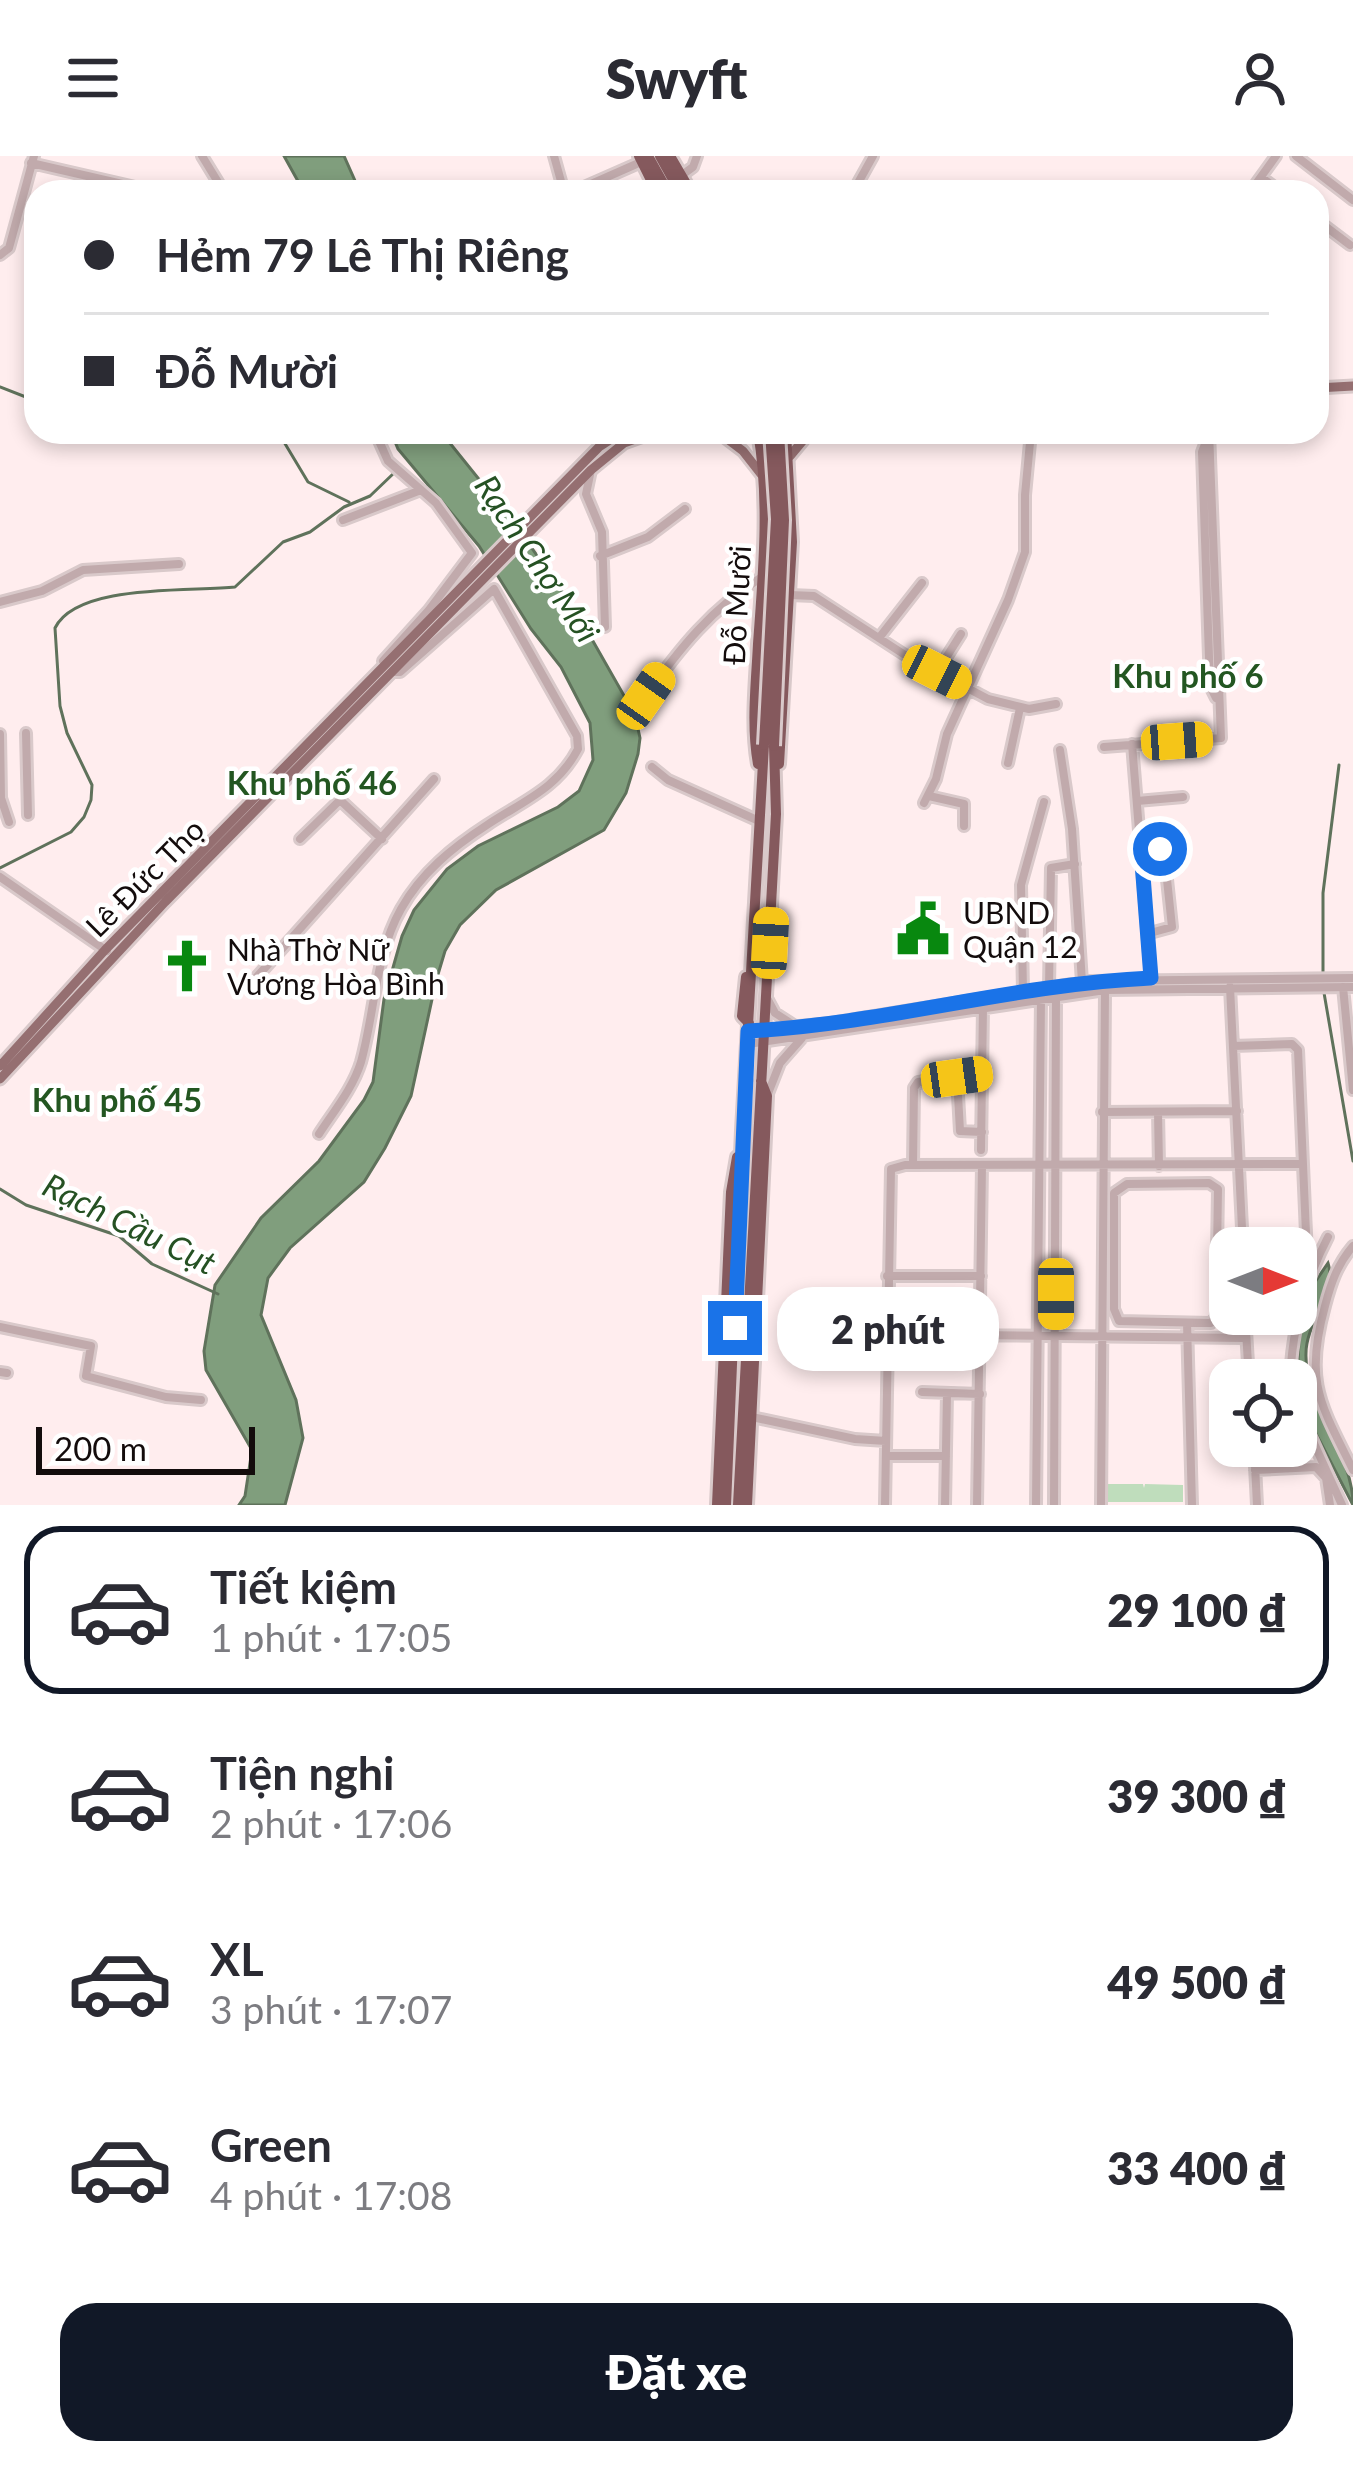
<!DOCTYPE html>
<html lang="vi">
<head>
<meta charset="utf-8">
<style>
	:root { --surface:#fff; --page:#f7f7f7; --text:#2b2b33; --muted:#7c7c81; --line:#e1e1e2; --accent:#111827 }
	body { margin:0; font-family:Lato,sans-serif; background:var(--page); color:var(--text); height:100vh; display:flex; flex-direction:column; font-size:45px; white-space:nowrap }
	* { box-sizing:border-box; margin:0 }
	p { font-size:39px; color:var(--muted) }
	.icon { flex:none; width:66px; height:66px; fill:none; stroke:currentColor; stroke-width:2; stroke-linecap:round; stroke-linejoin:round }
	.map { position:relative; height:1349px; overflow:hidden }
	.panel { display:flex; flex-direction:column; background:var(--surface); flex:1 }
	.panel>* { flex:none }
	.hud { position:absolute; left:24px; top:24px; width:1305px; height:264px; border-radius:36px; box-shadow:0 6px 18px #0003; display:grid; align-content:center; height:264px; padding:0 60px; background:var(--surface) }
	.needle { width:78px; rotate:90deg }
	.tools { position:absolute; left:1209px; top:1071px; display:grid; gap:24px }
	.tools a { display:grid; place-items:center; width:108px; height:108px; border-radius:24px; background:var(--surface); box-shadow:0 6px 18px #0003; font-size:60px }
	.scale { position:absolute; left:36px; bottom:30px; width:219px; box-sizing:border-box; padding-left:12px; border:6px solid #130c0c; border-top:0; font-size:33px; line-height:42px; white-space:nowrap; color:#130c0c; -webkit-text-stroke:9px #fff; paint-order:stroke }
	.end { position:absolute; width:54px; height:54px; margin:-27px; border:15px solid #1a73e8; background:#fff; box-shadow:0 0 0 6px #fff }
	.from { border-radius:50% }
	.bubble { position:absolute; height:84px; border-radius:36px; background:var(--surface); box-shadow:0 6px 18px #0003; font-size:39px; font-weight:800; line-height:84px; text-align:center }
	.car { position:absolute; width:36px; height:72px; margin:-36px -18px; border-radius:15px; box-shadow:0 0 9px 3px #0007; background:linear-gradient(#f5c518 24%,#345 0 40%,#f5c518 0 76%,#345 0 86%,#f5c518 0) }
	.hud b { display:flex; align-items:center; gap:42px; height:114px; font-size:45px }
	.hud b+b { border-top:3px solid var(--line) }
	.hud i { width:30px; height:30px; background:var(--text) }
	ul { padding:21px 0 0; list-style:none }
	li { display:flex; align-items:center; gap:36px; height:168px; margin:0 24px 18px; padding:0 36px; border:6px solid transparent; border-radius:36px }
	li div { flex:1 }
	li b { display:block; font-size:45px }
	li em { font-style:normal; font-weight:800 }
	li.current { border-color:var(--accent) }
	li>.icon { width:108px; height:108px; stroke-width:1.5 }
	.action { display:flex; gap:24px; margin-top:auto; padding:24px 60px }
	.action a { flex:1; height:138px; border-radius:36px; background:var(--accent); color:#fff; font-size:48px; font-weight:800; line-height:138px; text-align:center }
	header { display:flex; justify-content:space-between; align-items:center; height:156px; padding:0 60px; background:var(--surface); font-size:54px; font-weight:800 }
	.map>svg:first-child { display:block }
	.green { fill:#bfddbc }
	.water { fill:#809e7d; stroke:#5f725b; stroke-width:3 }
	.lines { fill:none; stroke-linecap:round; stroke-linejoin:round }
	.stream { stroke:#5f725b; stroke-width:3 }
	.minor-casing { stroke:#d9c9ca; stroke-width:14 }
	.major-casing { stroke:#d9c9ca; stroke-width:15 }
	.highway-casing { stroke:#d9c9ca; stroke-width:16 }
	.minor { stroke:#c1aaac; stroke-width:8 }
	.major { stroke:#956f71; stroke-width:9 }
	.highway { stroke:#85595d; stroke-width:10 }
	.highway-bridge-casing { stroke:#d9c9ca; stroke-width:16; stroke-linecap:butt }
	.highway-bridge { stroke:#85595d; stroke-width:10 }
	.route { stroke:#1a73e8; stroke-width:15 }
	.labels { text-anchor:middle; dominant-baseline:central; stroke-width:9; stroke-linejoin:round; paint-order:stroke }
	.street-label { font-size:30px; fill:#130c0c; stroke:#fff }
	.poi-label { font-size:30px; fill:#130c0c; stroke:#fff; text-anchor:start }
	.water-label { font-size:33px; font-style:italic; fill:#255123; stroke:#fff }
	.neighbourhood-label { font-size:33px; font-weight:bold; fill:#235621; stroke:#fff }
</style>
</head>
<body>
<header><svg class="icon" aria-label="menu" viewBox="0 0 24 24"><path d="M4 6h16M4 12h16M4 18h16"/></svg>Swyft<svg class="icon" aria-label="person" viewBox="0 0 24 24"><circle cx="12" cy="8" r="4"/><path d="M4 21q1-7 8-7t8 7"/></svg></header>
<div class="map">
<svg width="1353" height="1349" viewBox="0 0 1353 1349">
	<rect width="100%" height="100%" fill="#ffedee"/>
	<!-- green -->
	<path class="green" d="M1105,1328h38l1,4 1,-4 38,1v17h-78z"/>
	<!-- water -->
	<path class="water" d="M284,0h60l16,36h-56z
		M391,276h50l74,92 62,89 58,102 5,23 -2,16 -12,39 -22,37 -108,60 -36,35 -15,26 -9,30 -25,115 -26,52 -21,34 -74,66 -22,30 -7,37 35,85 7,38 -18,67h-46l6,-9 7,-46 -46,-80 -2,-19 11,-66 46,-67 58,-57 45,-61 9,-18 11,-83 18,-63 12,-26 33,-41 31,-23 80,-39 21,-16 14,-31 -3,-37 -29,-56 -30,-38 -52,-83 -81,-97z
		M1328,1107c9,27 -22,60 -22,90 -2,54 47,98 47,152l-57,-110 4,-70 11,-37z"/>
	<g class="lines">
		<!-- stream -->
		<path class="stream" d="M0,231l36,14
			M179,276l40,5 18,-5
			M266,276l18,10 24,40 41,20
			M0,712l71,-36 13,-15 7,-17 1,-15 -25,-52 -7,-27 -5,-78c22,-45 136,-36 180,-41l48,-45 27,-10 34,-25 26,-11 24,-23
			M1323,822v-85l16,-128
			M1323,831l30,174
			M0,1033l26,16 93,31 33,28 66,30"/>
		<defs>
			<path id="minor" d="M202,0l22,36
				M554,0l10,36
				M1296,0l57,44
				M31,7l126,29
				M682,19l11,-8 4,-11
				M1261,21l20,15
				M573,36l68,-30
				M853,36l20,-36
				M1250,36l26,-36
				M1317,64l33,25
				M0,99l9,-7 25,-92
				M375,276l13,29 48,42 36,50 -43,57 -46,51
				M1209,278l-7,18 8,234 6,12
				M591,314l-5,24 16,38 3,95
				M343,364l78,-30
				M600,400l48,-19 37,-28
				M790,439l24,1 91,59 83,44 41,10 27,-5
				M0,446l42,-11 41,-21 96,-6
				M879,482l43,-55
				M937,516l24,-38
				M646,540c33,-47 66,-88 116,-119
				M26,577l2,82
				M0,578l1,64 8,24
				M1132,588l19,234
				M1104,591l117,-9 -12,-306
				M1060,594l12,79 10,153
				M1008,607l12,-55
				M652,611l16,13 91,41
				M929,640l35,8v22
				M1137,645l46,-4
				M924,647l12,-24 11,-45 61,-134 17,-48v-57l6,-63
				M300,683l40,-39 42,39
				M1141,694l23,1 8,76 -22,6
				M0,721l107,74
				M254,824l180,-201
				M1049,831l2,-119 24,-4
				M1230,831l13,261
				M1343,831l10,103
				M1023,836l-2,-107 23,-83
				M768,844l7,13 20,13
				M748,875l83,-8 259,-42 263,-3
				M748,888l357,-54 248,-3
				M1233,890l59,-2 6,6 10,229
				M957,921l3,54 22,1
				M767,940l13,-33 22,-25
				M1102,956l135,-1
				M1158,956l1,54
				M319,978c15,-23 34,-46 42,-72 14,-50 14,-107 40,-153 20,-36 52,-62 86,-84 36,-24 70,-36 91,-76l-1,-13 -83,-147 -94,83h-7
				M981,994l2,-144
				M913,1009l1,-77 4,-6 64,-8
				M1209,1027l9,6 -2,128 -5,6 -92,-2 -5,-12v-116l13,-9z
				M1353,1090c-16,19 -22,37 -28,60 -21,76 -5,97 28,164
				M887,1120h94
				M1245,1158l4,66
				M1187,1167l5,182
				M0,1171l91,19 -5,30 80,21 35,3
				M886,1178l360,4
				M0,1216l7,1
				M1290,1224c2,-50 15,-99 38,-143
				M922,1236l58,2
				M1296,1248l46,101
				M752,1261l103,22 31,2
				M1254,1290l3,59
				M886,1300h60
				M1255,1314l61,-3 10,11 4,27
				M885,1349l6,-336 14,-4 398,-1
				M945,1349l2,-112
				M977,1349l5,-340
				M1036,1349l5,-507
				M1054,1349l2,-508
				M1101,1349l4,-514"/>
			<path id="major" d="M1317,232l36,-2
				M718,276l25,19 18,23
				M790,300l20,-24
				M0,910l105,-116 494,-503 23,-15
				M0,923l165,-177 426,-432 33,-27 31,-11"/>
			<path id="highway" d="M639,0l18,36
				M648,0l20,36
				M660,0l20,36
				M670,0l21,36
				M758,608c-7,-39 -2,-80 0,-120 5,-70 12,-142 0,-212
				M779,608l13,-222 -6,-110
				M746,821l-4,39 7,7
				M717,1349l14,-313 6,-35
				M726,1349l16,-375 22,-385
				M738,1349l38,-691 -2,-68
				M747,1349l20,-409 -6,-15"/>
		</defs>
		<!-- minor casing -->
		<use href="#minor" class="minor-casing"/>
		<!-- major casing -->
		<use href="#major" class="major-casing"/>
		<!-- highway casing -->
		<use href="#highway" class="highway-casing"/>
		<!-- minor -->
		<use href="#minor" class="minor"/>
		<!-- major -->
		<use href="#major" class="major"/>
		<!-- highway -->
		<use href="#highway" class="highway"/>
		<defs>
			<path id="highway-bridge" d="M764,589l12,-226 -6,-87
				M774,590l10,-226 -5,-88"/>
		</defs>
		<!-- highway-bridge casing -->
		<use href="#highway-bridge" class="highway-bridge-casing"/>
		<!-- highway-bridge -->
		<use href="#highway-bridge" class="highway-bridge"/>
	</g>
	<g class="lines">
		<!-- route -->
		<path class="route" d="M735,1172l13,-297c136,-7 267,-47 403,-53l-10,-128 19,-1"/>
	</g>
	<!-- icons -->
	<defs>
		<symbol id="civic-bare" viewBox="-9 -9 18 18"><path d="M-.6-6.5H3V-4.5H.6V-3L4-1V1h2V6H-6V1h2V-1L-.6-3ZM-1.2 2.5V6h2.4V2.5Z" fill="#08880f" stroke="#fff" stroke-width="2.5" paint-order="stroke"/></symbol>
		<symbol id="church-bare" viewBox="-9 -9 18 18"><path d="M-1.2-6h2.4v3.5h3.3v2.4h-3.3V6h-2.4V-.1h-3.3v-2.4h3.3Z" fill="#08880f" stroke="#fff" stroke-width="2.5" paint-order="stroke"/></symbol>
	</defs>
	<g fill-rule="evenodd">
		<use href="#civic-bare" x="885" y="735" width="76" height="76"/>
		<use href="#church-bare" x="149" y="772" width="76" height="76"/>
	</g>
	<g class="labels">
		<!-- street labels -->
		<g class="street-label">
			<text transform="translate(736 449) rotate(-87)">Đỗ Mười</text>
			<text transform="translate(144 721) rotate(-45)">Lê Đức Thọ</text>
		</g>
		<!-- poi labels -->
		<g class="poi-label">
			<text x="963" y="756">UBND<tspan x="963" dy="34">Quận 12</tspan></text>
			<text x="227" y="793">Nhà Thờ Nữ<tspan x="227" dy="34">Vương Hòa Bình</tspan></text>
		</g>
		<!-- water labels -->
		<g class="water-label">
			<text transform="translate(538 402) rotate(56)">Rạch Chợ Mới</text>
			<text transform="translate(130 1067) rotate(26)">Rạch Cầu Cụt</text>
		</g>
		<!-- neighbourhood labels -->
		<g class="neighbourhood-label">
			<text x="1188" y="519">Khu phố 6</text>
			<text x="312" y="626">Khu phố 46</text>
			<text x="117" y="943">Khu phố 45</text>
		</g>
	</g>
</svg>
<div class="tools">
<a><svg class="needle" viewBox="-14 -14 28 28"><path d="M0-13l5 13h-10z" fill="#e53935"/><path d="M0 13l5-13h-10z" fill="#7c7c81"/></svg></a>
<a><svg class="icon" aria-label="locate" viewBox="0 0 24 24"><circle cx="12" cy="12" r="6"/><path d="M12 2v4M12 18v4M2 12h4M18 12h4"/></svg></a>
</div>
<div class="scale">200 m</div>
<i class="end from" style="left:1160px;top:693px"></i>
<i class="end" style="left:735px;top:1172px"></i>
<div class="bubble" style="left:777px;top:1131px;width:222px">2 phút</div>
<i class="car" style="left:937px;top:516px;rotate:117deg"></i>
<i class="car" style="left:646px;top:540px;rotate:35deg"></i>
<i class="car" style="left:1177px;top:585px;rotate:86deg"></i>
<i class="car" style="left:770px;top:787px;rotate:3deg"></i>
<i class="car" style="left:957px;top:921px;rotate:82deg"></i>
<i class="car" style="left:1056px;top:1138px;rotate:180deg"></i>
<div class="hud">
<b><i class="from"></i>Hẻm 79 Lê Thị Riêng</b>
<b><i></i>Đỗ Mười</b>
</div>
</div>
<section class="panel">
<ul>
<li class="current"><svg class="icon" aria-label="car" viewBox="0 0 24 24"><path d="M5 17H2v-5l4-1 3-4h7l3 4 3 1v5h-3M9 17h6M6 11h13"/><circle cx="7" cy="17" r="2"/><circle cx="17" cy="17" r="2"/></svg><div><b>Tiết kiệm</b><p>1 phút · 17:05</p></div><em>29 100 ₫</em></li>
<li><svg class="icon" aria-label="car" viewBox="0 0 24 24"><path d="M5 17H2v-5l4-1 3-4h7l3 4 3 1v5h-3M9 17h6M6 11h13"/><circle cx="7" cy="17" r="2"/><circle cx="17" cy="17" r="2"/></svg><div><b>Tiện nghi</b><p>2 phút · 17:06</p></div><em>39 300 ₫</em></li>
<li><svg class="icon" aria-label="car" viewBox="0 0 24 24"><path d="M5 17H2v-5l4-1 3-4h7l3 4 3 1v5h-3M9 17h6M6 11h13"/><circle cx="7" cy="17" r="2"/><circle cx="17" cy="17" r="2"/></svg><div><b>XL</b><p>3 phút · 17:07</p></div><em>49 500 ₫</em></li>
<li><svg class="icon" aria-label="car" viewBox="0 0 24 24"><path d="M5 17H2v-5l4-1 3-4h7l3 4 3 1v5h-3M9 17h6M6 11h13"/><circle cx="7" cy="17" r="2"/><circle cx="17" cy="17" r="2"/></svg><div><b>Green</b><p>4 phút · 17:08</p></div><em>33 400 ₫</em></li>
</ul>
<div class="action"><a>Đặt xe</a></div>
</section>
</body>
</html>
